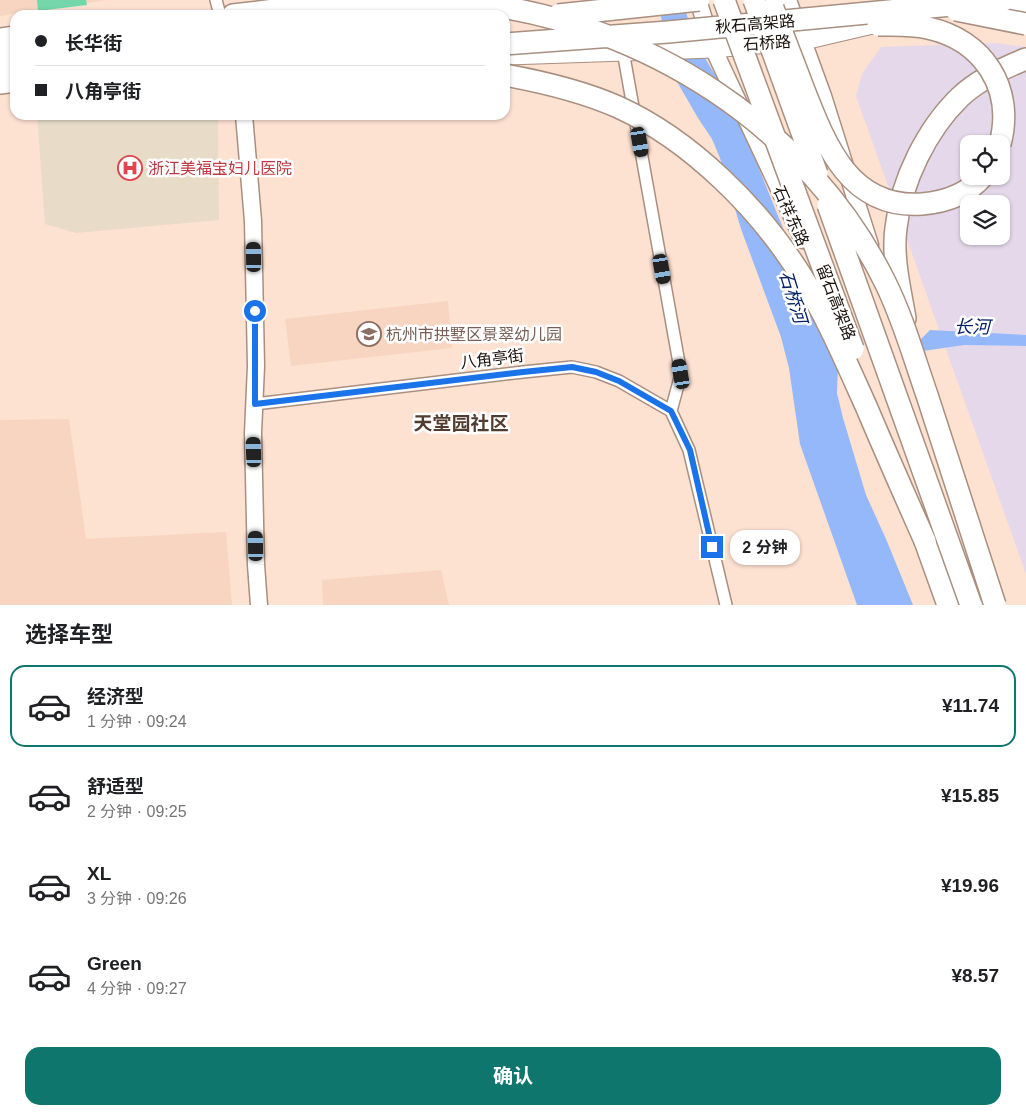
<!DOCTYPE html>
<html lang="zh">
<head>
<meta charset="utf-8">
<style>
	:root { --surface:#fff; --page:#f6f6f6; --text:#202124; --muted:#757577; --line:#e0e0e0; --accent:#0f766e }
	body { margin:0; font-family:Helvetica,"Noto Sans SC",sans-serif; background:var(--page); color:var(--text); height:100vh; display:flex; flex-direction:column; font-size:19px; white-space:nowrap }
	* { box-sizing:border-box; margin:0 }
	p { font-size:16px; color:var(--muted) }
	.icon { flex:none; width:28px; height:28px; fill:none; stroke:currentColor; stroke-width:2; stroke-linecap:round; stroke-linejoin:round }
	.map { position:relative; height:605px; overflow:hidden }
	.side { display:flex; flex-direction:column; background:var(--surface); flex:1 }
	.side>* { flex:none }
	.guide { position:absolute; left:10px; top:10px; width:500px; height:110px; border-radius:15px; box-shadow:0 1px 4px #0004; display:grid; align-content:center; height:110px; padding:0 25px; background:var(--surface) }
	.controls { position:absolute; left:960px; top:135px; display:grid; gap:10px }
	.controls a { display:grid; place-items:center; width:50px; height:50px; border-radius:10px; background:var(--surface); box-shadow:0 1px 4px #0004; font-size:25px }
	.end { position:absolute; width:22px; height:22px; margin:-11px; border:6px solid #1a73e8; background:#fff; box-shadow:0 0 0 2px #fff }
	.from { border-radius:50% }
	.bubble { position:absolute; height:35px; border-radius:15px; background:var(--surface); box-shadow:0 1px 4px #0004; font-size:16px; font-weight:700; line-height:35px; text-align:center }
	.car { position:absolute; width:15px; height:30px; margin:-15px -8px; border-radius:6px; box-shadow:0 0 4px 1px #0007; background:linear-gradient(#222 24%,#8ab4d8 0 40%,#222 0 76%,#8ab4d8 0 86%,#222 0) }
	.guide b { display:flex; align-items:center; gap:18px; height:48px; font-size:19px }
	.guide b+b { border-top:1px solid var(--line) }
	.guide i { width:12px; height:12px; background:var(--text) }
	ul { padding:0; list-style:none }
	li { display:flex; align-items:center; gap:15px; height:82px; margin:0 10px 8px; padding:0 15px; border:2px solid transparent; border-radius:15px }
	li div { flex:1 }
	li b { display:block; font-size:19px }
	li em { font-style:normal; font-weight:700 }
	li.current { border-color:var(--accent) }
	li>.icon { width:45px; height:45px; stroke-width:1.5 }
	h2 { padding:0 25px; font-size:22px; line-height:60px }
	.primary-button { display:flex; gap:10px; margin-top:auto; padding:10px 25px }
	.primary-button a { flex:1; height:58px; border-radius:15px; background:var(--accent); color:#fff; font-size:20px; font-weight:700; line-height:58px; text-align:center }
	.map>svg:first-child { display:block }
	.built { fill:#f7d5c1 }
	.industrial { fill:#e6d8eb; fill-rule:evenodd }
	.medical { fill:#e8dcc8 }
	.green { fill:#73d7ab }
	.water { fill:#95b8fa }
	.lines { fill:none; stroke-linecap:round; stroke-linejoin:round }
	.street-casing { stroke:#a88f80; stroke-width:14 }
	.secondary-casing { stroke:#a88f80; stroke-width:19 }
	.primary-casing { stroke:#a88f80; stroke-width:21 }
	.highway-casing { stroke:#a88f80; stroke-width:24 }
	.street { stroke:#fff; stroke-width:11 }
	.secondary { stroke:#fff; stroke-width:16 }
	.primary { stroke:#fff; stroke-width:19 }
	.highway { stroke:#fff; stroke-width:21 }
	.highway-bridge-casing { stroke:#a88f80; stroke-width:24; stroke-linecap:butt }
	.highway-bridge { stroke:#fff; stroke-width:21 }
	.route { stroke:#1a73e8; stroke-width:6 }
	.labels { text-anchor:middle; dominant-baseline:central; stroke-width:5; stroke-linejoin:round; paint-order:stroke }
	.street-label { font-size:16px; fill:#19100b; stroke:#fff }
	.health-label { font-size:16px; fill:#be3a42; stroke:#fff; text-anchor:start }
	.education-label { font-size:16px; fill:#785e54; stroke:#fff; text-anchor:start }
	.water-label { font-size:18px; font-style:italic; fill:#032166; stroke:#fff }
	.quarter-label { font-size:19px; font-weight:bold; fill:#523c2f; stroke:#fff }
</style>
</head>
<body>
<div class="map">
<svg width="1026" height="605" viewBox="0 0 1026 605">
	<rect width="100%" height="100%" fill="#fde1d1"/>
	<!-- built -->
	<path class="built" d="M0,0h107l-107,16z
		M448,301l4,47 -161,18 -6,-47z
		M69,419l17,120 140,-7 6,73h-232v-185z
		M441,570l8,35h-126l-1,-25z"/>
	<!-- industrial -->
	<path class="industrial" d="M995,43l31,4v527l-170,-478 6,-22 19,-27zM969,144h32v32h-32zM969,204h32v32h-32z"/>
	<!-- medical -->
	<path class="medical" d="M37,115h181l1,105 -143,13 -31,-9z"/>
	<!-- green -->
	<path class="green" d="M37,0h49l1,5 -49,6z"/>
	<!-- water -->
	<path class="water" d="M657,0h26l10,38 49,82 12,36 84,209 -1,28 6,25 23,77 20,44 27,66h-56l-57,-161 -11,-76 -8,-31 -40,-108 -21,-71 -8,-19 -14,-21 -22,-38z
		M930,330l96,5v11l-62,-1 -41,6 -3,-11z"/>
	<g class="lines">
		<defs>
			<path id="street" d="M216,0l4,15
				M623,51l58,323 -10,37
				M255,404l268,-32 49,-5 24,5 23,9 52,30 18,39 37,155"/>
			<path id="secondary" d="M698,0l15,48 90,192
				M788,0l35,96 47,149
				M244,115l9,106 3,145 -3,67 3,132 3,40"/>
			<path id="primary" d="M982,12l44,-4
				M403,15l48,-7
				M0,52l15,-1
				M505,55l208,-7 91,-8 77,-18 12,-1"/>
			<path id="highway" d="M233,15l75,-9
				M0,39l15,-2
				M0,64l15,-2
				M0,83l15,-2
				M905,318c-5,-29 -13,-61 -9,-90 5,-47 31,-99 64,-131 19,-18 43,-29 66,-38
				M925,541l23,64"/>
		</defs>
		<!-- street casing -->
		<use href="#street" class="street-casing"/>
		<!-- secondary casing -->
		<use href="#secondary" class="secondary-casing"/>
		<!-- primary casing -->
		<use href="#primary" class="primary-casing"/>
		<!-- highway casing -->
		<use href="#highway" class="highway-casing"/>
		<!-- street -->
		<use href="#street" class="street"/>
		<!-- secondary -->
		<use href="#secondary" class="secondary"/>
		<!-- primary -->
		<use href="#primary" class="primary"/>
		<!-- highway -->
		<use href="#highway" class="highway"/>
		<defs>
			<path id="highway-bridge" d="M724,0l129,349
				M754,0l63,174
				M773,8c10,28 21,55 31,82 22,56 46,119 118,114 23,-2 46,-10 61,-28
				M290,9c31,-2 63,-4 94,-6 30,-1 59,-3 89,0 171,19 335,123 412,279 18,36 29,76 42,113 23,70 45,140 68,210
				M956,10l70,14
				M558,15l141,-15
				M878,25c17,0 33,-1 50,3 55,12 87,60 72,116
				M505,44l163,-12 336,-32
				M505,75c38,7 77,16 113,32 73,33 142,102 184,170 25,40 44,85 64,129 19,45 39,90 59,135
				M828,205l143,400"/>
		</defs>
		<!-- highway-bridge casing -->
		<use href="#highway-bridge" class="highway-bridge-casing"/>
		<!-- highway-bridge -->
		<use href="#highway-bridge" class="highway-bridge"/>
	</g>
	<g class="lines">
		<!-- route -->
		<path class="route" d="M255,311v93l268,-32 49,-5 24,5 23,9 52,30 19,39 22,97"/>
	</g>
	<!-- icons -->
	<defs>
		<symbol id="hospital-ring" viewBox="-11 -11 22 22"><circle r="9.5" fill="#fff" stroke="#e0444e" stroke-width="1.5"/><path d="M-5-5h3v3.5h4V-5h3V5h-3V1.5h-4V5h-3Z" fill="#e0444e"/></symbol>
		<symbol id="school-ring" viewBox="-11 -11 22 22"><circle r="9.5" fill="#fff" stroke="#8d6e63" stroke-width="1.5"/><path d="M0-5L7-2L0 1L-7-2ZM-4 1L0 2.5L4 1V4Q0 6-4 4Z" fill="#8d6e63"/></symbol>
	</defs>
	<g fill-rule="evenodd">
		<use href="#hospital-ring" x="116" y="154" width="28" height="28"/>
		<use href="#school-ring" x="355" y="320" width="28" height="28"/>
	</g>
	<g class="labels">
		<!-- street labels -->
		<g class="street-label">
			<text transform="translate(755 24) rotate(-5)">秋石高架路</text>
			<text transform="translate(767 43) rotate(-4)">石桥路</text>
			<text transform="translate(791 216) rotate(66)">石祥东路</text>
			<text transform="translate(836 302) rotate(69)">留石高架路</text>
			<text transform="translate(492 359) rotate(-7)">八角亭街</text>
		</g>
		<!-- health labels -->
		<g class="health-label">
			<text x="148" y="168">浙江美福宝妇儿医院</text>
		</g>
		<!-- education labels -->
		<g class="education-label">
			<text x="386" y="334">杭州市拱墅区景翠幼儿园</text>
		</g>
		<!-- water labels -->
		<g class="water-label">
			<text transform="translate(793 297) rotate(73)">石桥河</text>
			<text transform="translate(972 327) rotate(1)">长河</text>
		</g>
		<!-- quarter labels -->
		<g class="quarter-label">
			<text x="461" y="423">天堂园社区</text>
		</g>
	</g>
</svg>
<div class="controls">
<a><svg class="icon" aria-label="locate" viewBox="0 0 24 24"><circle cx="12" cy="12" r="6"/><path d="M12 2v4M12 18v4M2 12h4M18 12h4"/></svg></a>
<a><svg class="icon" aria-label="layers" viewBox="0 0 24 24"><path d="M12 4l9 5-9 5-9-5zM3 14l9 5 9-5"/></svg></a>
</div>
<i class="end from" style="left:255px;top:311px"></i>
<i class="end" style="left:712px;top:547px"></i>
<div class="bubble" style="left:730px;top:530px;width:70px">2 分钟</div>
<i class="car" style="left:640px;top:142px;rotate:170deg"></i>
<i class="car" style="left:254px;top:257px;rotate:359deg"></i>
<i class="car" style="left:662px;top:269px;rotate:170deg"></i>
<i class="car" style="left:681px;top:374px;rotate:350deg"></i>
<i class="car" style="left:254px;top:452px;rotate:358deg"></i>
<i class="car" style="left:256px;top:546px;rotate:359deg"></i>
<div class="guide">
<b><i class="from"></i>长华街</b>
<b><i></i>八角亭街</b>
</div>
</div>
<section class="side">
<h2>选择车型</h2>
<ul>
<li class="current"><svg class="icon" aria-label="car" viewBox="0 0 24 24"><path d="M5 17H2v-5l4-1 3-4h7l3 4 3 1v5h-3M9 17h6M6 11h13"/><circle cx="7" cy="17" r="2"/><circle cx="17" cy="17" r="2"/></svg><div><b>经济型</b><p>1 分钟 · 09:24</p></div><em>¥11.74</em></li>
<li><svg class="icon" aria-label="car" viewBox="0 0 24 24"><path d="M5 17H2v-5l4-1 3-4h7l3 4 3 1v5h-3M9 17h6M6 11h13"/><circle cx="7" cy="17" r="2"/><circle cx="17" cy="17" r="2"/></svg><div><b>舒适型</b><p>2 分钟 · 09:25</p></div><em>¥15.85</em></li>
<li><svg class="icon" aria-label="car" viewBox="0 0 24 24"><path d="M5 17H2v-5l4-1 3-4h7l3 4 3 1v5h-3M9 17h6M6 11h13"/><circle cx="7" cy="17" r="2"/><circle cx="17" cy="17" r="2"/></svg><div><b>XL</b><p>3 分钟 · 09:26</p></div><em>¥19.96</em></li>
<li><svg class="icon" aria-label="car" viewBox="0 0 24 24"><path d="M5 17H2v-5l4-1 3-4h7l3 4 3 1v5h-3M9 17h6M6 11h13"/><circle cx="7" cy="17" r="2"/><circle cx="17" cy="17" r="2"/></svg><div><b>Green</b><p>4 分钟 · 09:27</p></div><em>¥8.57</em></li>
</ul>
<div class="primary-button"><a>确认</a></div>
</section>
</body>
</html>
